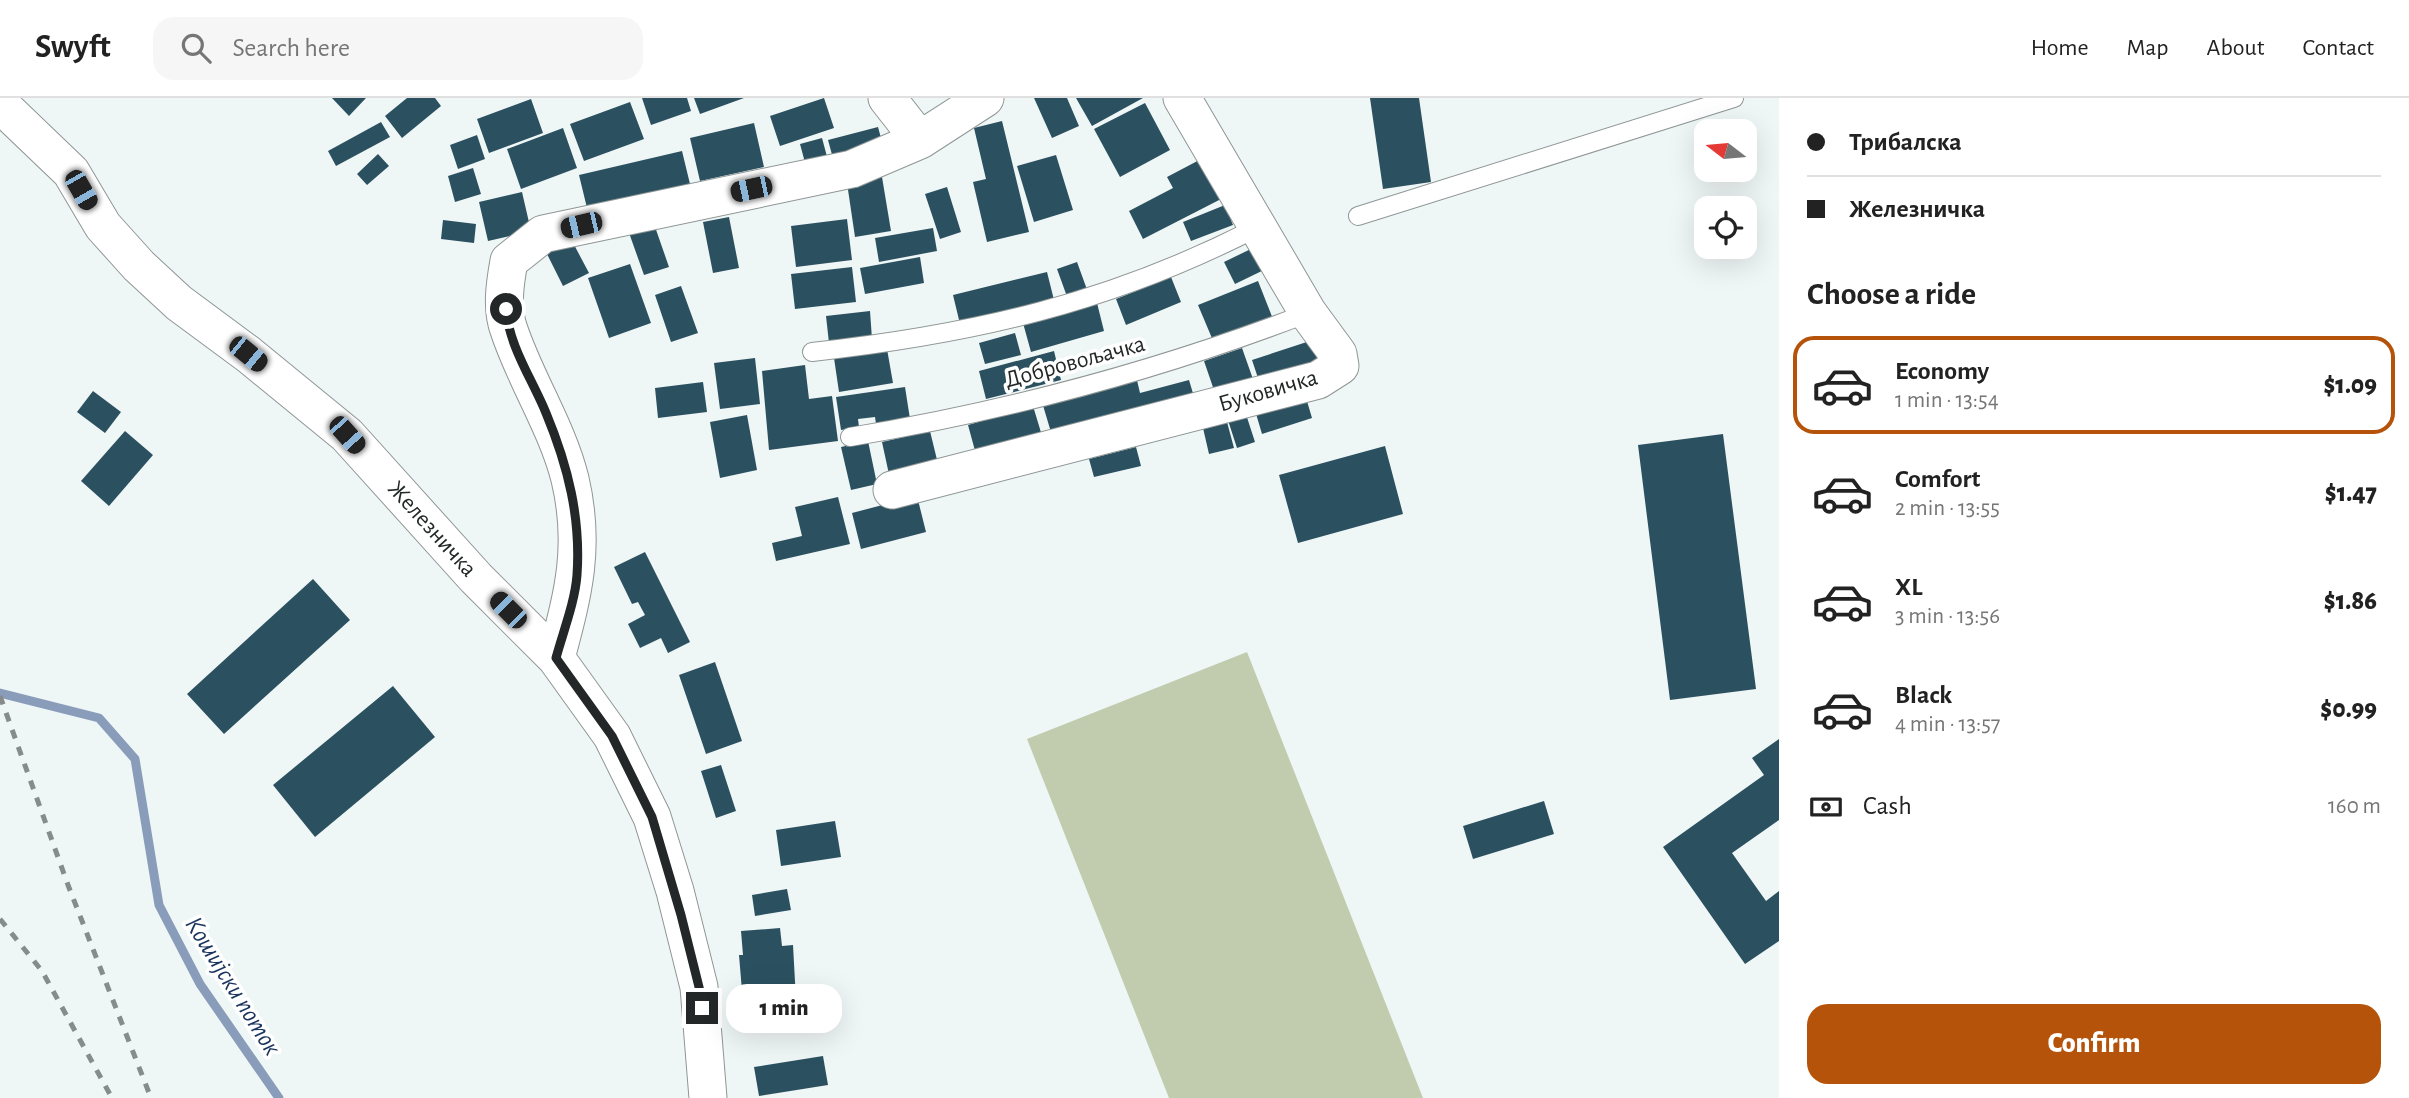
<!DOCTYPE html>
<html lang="en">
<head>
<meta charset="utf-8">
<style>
	:root { --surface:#fff; --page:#f6f6f6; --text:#222; --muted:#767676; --line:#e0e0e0; --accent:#b45309 }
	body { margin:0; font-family:"Alegreya Sans",sans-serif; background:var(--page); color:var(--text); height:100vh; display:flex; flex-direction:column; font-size:26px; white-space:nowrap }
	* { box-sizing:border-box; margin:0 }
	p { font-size:23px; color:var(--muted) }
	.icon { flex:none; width:38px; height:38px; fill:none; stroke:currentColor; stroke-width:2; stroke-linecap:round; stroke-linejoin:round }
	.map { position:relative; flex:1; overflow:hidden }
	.sheet { display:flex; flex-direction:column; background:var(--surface); width:630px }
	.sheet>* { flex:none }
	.banner { display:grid; align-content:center; height:154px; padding:0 28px; background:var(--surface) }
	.needle { width:46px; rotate:286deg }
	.buttons { position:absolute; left:1694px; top:21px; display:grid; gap:14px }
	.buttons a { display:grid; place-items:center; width:63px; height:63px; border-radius:14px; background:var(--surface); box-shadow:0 7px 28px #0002; font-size:35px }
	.end { position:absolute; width:32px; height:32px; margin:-16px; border:9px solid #242727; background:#fff; box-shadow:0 0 0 4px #fff }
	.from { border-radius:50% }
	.bubble { position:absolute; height:49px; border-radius:21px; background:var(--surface); box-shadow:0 7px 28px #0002; font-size:23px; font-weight:800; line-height:49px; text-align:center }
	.car { position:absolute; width:21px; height:42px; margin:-21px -10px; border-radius:9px; box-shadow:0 0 5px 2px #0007; background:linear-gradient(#222 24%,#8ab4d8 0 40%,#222 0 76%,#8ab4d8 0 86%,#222 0) }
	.banner b { display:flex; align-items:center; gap:24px; height:66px; font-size:26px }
	.banner b+b { border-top:2px solid var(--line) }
	.banner i { width:18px; height:18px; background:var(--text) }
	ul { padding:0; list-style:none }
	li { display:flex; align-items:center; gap:21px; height:98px; margin:0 14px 10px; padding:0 14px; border:4px solid transparent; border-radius:21px }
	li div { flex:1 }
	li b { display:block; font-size:26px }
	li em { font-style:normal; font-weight:800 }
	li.selected { border-color:var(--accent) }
	li>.icon { width:63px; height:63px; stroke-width:1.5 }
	h2 { padding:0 28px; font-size:32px; line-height:84px }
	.pay { display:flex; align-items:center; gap:18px; height:77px; padding:0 28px; font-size:26px }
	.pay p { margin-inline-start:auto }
	.button { display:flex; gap:14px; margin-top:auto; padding:14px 28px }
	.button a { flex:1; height:80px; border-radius:21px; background:var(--accent); color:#fff; font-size:28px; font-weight:800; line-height:80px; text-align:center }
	header { display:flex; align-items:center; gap:42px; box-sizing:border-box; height:98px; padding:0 35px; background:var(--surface); border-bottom:2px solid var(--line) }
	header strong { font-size:33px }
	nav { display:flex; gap:38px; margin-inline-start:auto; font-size:24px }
	.search { width:490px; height:63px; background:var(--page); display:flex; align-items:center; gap:18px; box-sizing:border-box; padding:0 24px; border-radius:21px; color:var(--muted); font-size:26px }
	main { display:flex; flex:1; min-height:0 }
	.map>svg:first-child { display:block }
	.green { fill:#c1ccaf }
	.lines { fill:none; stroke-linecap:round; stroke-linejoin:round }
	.stream { stroke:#899dbb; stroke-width:9 }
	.building { fill:#2b5160 }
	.lane-casing { stroke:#8f9695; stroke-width:20 }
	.street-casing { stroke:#8f9695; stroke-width:39 }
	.lane { stroke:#fff; stroke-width:18 }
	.street { stroke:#fff; stroke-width:37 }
	.rail { stroke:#868b8b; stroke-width:5; stroke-dasharray:9 9; stroke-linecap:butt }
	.route { stroke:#242727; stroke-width:9 }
	.labels { text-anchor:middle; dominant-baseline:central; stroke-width:7; stroke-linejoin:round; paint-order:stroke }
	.street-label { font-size:24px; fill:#242727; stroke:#fff }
	.water-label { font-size:26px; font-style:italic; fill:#1b345e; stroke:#fff }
</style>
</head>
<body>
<header>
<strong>Swyft</strong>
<div class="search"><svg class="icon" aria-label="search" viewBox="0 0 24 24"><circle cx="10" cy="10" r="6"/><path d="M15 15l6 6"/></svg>Search here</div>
<nav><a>Home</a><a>Map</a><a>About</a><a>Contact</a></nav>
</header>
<main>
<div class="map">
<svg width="1779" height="1000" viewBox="0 0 1779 1000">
	<rect width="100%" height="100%" fill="#eff6f6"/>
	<!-- green -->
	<path class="green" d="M1247,554l176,446h-254l-142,-359z"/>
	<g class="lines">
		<!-- stream -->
		<path class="stream" d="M0,595l99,25 36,41 24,146 41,79 79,114"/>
	</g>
	<!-- building -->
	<path class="building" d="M332,0h34l-17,18z
		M407,0h28l6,8 -39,32 -17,-22z
		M642,0h45l4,13 -40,14z
		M694,0h50l-44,16z
		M824,0l10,30 -54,18 -10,-30z
		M1034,0h33l12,28 -27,12z
		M1076,0h67l-51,28z
		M1370,0h49l12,84 -48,7z
		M531,1l12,34 -54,20 -12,-34z
		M630,4l14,37 -60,22 -14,-37z
		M1145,5l25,47 -50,27 -26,-48z
		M1002,23l27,111 -42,10 -14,-60 13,-3 -12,-51z
		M381,24l9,15 -54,29 -8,-15z
		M754,25l10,44 -64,14 -10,-43z
		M878,29l6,22 -50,13 -6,-22z
		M563,30l14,40 -56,21 -14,-40z
		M477,37l8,24 -27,10 -8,-24z
		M822,40l7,26 -22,6 -7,-26z
		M682,53l8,33 -103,24 -8,-33z
		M378,56l11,12 -22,19 -10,-11z
		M1056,57l17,55 -39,12 -17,-56z
		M1205,59l20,40 -82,42 -14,-28 44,-23 -6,-11z
		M473,70l8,26 -26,8 -7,-26z
		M882,79l9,54 -36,6 -8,-54z
		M947,89l14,45 -21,7 -15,-45z
		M522,94l9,39 -43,10 -9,-39z
		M1225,107l8,20 -42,16 -8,-19z
		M729,119l10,51 -26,5 -10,-51z
		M847,121l5,41 -56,7 -5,-41z
		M443,122l33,4 -2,19 -33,-4z
		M653,123l16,46 -25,8 -16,-45z
		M933,130l4,23 -58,11 -4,-24z
		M571,141l18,34 -26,13 -17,-34z
		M1257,148l11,22 -33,16 -11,-22z
		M920,159l4,26 -59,11 -5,-26z
		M1077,164l12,33 -20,7 -12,-33z
		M630,166l21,59 -42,15 -21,-60z
		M852,169l4,35 -61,7 -4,-35z
		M1047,174l7,28 -94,24 -7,-29z
		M1171,179l10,25 -55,23 -10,-26z
		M1258,183l15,38 -59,24 -16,-38z
		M681,188l17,47 -27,9 -16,-47z
		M1097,205l7,28 -73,21 -8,-29z
		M870,213l2,28 -43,4 -3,-27z
		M1015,235l6,22 -36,9 -6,-21z
		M1316,241l8,23 -64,22 -8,-24z
		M1242,250l12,34 -38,14 -12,-35z
		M887,251l6,34 -54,9 -5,-34z
		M1054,253l7,29 -75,19 -7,-28z
		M755,260l5,46 -40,5 -6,-46z
		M805,267l4,34 23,-3 6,45 -69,9 -7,-79z
		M1136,278l4,17 49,-13 6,20 -142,39 -11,-37z
		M703,284l4,30 -49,6 -3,-30z
		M905,289l5,32 -34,5 -1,-7 -17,2 1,8 -18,3 -5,-33z
		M93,293l28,21 -16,21 -28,-21z
		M1304,293l8,27 -50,16 -8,-27z
		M1242,304l13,40 -18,6 -13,-40z
		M1033,308l10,33 -66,19 -9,-33z
		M747,317l10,55 -37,8 -10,-56z
		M1227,324l7,26 -25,6 -6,-26z
		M125,333l28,24 -44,51 -28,-25z
		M930,333l9,37 -49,11 -8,-37z
		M1723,336l33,255 -86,11 -32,-255z
		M868,343l9,43 -26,6 -10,-43z
		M1385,348l18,68 -105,29 -19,-68z
		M1136,349l5,19 -47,11 -5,-18z
		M917,398l9,36 -65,17 -9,-36z
		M838,399l12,47 -74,17 -4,-18 30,-7 -7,-29z
		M645,454l45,90 -22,11 -7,-15 -21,10 -12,-24 17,-9 -7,-13 -6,2 -18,-37z
		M313,481l37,41 -126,114 -37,-40z
		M715,564l27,79 -36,13 -27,-79z
		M393,588l42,51 -120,100 -42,-52z
		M1779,641v81l-47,33 34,48 13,-10v50l-34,23 -82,-117 101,-72 -12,-17z
		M721,667l15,46 -20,7 -15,-47z
		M1544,703l10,33 -81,25 -10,-33z
		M835,723l6,36 -60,9 -5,-36z
		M787,791l4,21 -36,6 -3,-21z
		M780,830l2,18 11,-1 3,55 -53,3 -4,-48h4l-2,-24z
		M823,958l5,29 -69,11 -5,-29z"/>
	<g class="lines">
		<defs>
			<path id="lane" d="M1358,118l376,-118
				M812,254c162,-18 298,-49 444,-124
				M850,339c157,-26 310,-67 458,-124"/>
			<path id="street" d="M887,0l33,42
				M0,6l71,68 32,54 36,40 40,37 69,51 99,81 129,143 80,80 56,78 40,81 23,74 24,96 9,111
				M892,392l426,-110 22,-14 -2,-12 -30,-41 -126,-215
				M556,560c17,-64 30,-111 14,-179 -13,-52 -44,-98 -61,-149 -8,-21 -4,-47 0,-69l34,-27 309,-65 68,-29 65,-42"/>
		</defs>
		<!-- lane casing -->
		<use href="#lane" class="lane-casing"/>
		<!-- street casing -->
		<use href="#street" class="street-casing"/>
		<!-- lane -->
		<use href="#lane" class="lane"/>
		<!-- street -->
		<use href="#street" class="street"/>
		<!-- rail -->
		<path class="rail" d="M0,598l68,189 83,213
			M0,821l42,52 70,127"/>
	</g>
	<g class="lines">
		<!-- route -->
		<path class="route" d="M506,211c3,37 26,70 40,104 22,53 35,105 31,162 -2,27 -14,57 -21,83l56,78 40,81 29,98 18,72 3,21"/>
	</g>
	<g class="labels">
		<!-- street labels -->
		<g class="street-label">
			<text transform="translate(1075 264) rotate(-15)">Добровољачка</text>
			<text transform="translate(1268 293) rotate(-16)">Буковичка</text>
			<text transform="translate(432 431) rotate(48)">Железничка</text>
		</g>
		<!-- water labels -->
		<g class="water-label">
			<text transform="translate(233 888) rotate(58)">Кошијски поток</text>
		</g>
	</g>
</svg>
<div class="buttons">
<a><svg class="needle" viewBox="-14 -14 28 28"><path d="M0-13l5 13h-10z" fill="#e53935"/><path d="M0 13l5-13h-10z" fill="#767676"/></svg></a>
<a><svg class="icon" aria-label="locate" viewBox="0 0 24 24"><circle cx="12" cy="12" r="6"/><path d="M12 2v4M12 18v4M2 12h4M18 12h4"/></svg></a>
</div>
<i class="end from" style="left:506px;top:211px"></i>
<i class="end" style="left:702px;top:910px"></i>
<div class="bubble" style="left:726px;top:886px;width:116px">1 min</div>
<i class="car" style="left:751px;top:91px;rotate:258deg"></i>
<i class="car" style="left:81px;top:92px;rotate:150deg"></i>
<i class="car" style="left:581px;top:127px;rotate:257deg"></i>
<i class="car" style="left:248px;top:256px;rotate:129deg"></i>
<i class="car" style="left:347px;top:337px;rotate:138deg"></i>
<i class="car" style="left:508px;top:512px;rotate:315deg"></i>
</div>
<section class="sheet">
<div class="banner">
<b><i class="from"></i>Трибалска</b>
<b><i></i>Железничка</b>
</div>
<h2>Choose a ride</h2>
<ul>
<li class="selected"><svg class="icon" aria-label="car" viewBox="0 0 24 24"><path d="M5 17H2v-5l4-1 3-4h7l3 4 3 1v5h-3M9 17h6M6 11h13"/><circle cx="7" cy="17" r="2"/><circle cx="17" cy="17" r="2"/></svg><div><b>Economy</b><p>1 min · 13:54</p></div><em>$1.09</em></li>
<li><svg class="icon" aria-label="car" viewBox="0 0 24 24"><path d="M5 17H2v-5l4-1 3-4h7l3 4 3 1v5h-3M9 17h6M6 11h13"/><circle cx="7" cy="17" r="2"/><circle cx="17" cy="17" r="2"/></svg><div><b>Comfort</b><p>2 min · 13:55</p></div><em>$1.47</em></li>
<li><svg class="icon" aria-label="car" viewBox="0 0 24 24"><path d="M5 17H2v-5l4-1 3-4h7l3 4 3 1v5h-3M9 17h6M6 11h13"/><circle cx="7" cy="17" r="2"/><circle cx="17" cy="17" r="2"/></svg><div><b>XL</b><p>3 min · 13:56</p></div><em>$1.86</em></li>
<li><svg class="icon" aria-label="car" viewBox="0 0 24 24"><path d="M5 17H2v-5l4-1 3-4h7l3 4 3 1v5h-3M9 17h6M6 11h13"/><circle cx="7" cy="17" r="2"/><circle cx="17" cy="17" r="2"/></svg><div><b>Black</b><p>4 min · 13:57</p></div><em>$0.99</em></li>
</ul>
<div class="pay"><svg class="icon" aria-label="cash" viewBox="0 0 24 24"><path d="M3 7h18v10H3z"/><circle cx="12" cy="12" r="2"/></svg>Cash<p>160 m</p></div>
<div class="button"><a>Confirm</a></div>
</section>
</main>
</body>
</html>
